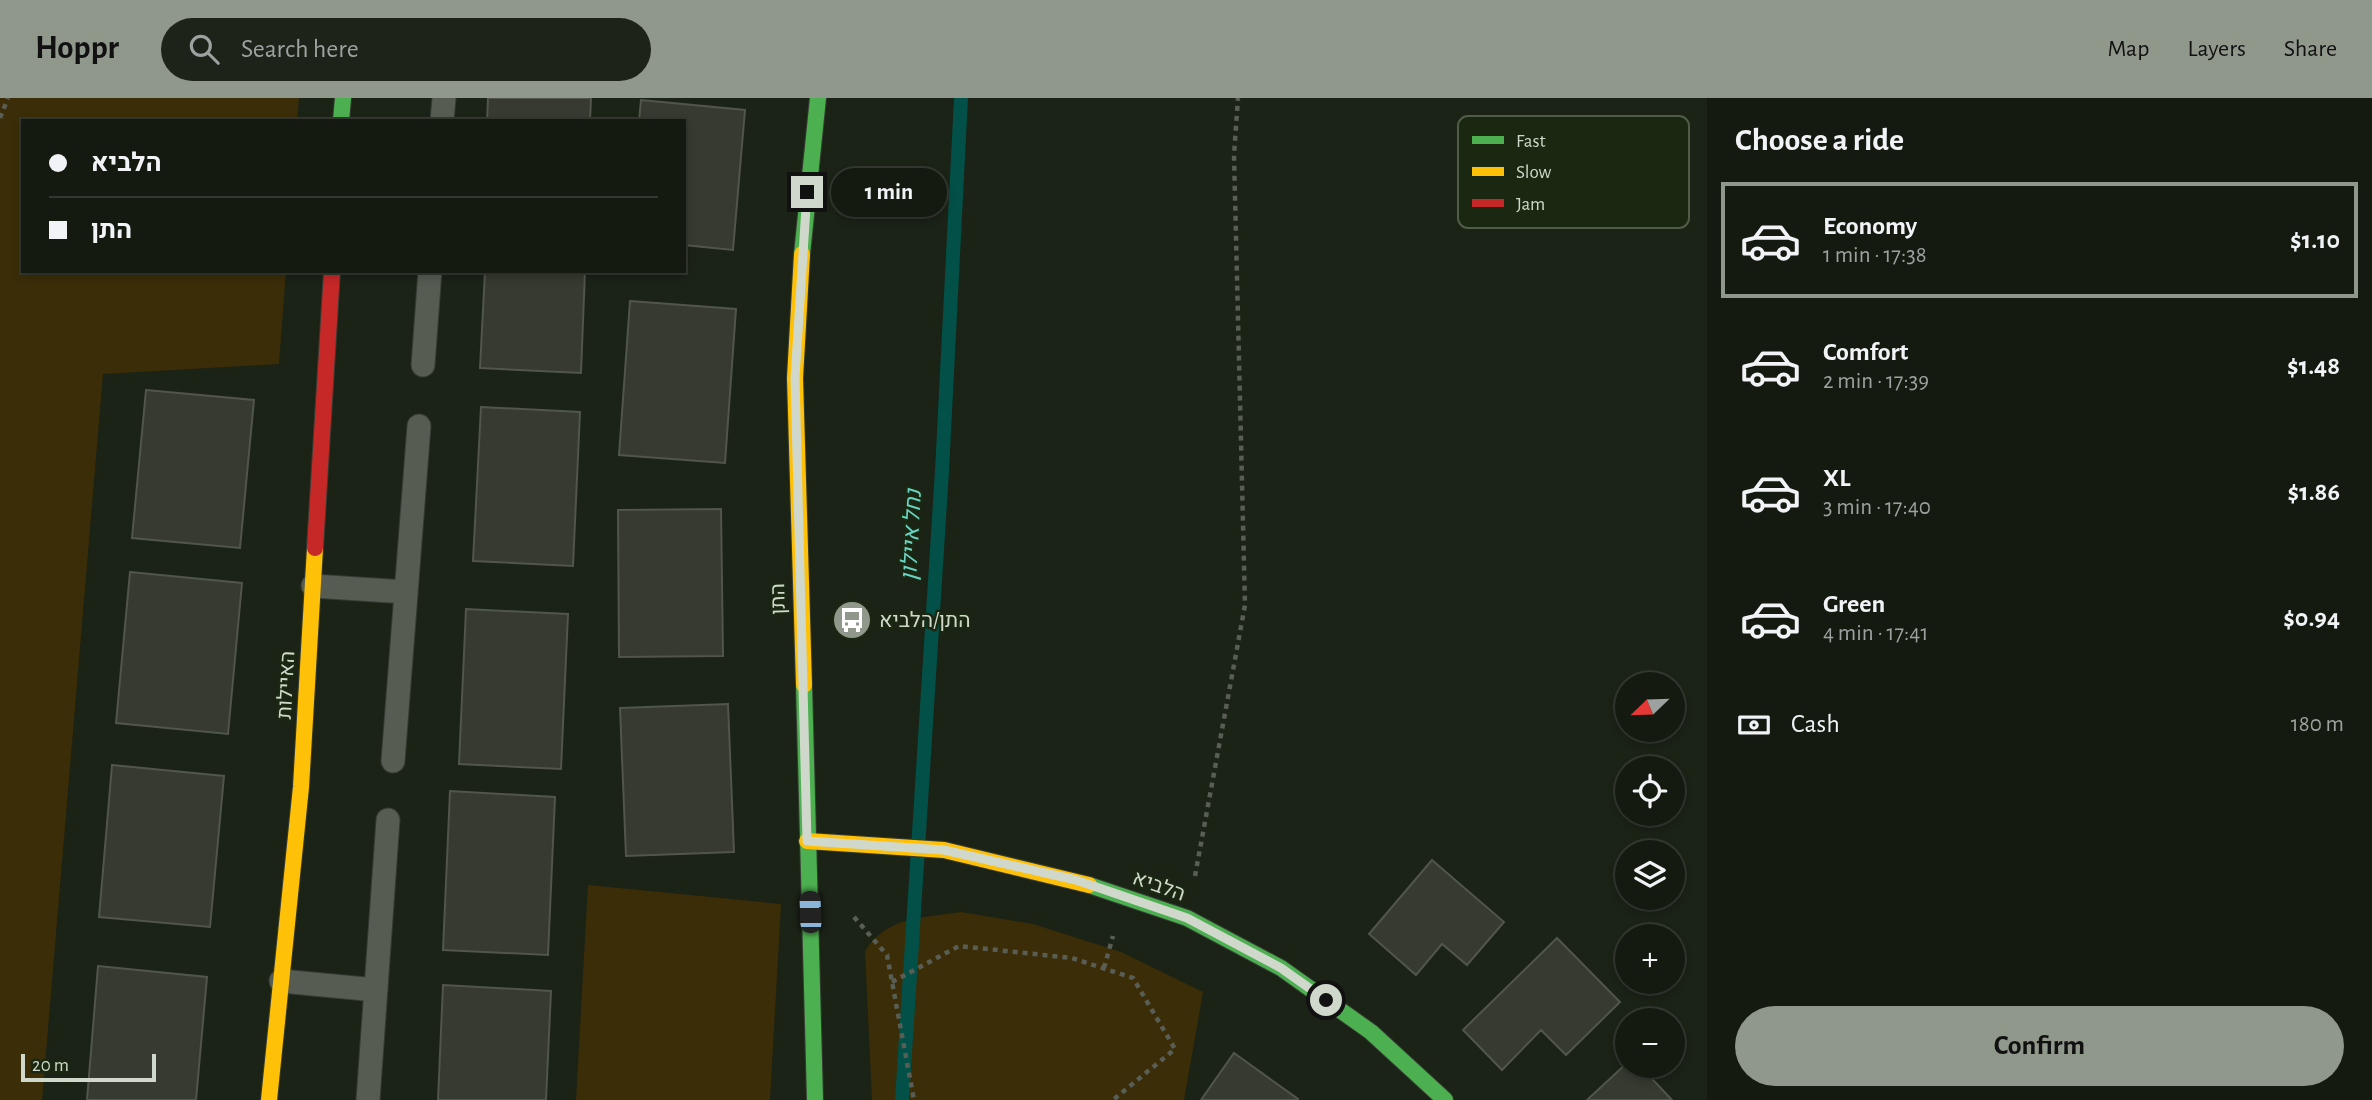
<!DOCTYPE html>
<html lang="en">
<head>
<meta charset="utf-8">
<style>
	:root { --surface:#141a10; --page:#1d2319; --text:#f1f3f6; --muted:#9da19f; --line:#333830; --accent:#90988b }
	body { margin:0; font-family:"Alegreya Sans",Heebo,sans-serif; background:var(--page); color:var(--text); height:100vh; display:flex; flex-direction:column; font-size:26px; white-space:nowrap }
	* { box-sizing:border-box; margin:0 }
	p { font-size:23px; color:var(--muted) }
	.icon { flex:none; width:38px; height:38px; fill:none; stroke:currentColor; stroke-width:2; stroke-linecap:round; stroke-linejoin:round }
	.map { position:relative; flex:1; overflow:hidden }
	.side { display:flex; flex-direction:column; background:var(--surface); width:665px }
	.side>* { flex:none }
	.banner { position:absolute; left:21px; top:21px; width:665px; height:154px; border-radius:0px; box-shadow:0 4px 10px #0003,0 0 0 2px var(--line); display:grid; align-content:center; height:154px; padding:0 28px; background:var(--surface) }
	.needle { width:46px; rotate:247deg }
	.buttons { position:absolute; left:1615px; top:574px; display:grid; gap:14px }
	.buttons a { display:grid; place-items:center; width:70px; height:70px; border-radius:50%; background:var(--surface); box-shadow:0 4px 10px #0003,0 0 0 2px var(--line); font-size:35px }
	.scale { position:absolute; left:21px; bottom:18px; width:135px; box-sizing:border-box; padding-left:7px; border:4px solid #cfd8ca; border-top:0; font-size:19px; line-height:24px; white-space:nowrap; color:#cfd8ca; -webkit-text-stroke:5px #1a2711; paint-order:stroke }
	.end { position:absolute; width:32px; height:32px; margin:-16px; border:9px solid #cfd8ca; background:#111; box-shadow:0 0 0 4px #111 }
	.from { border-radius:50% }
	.bubble { position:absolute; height:49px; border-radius:24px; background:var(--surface); box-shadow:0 4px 10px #0003,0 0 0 2px var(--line); font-size:23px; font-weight:700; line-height:49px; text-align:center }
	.car { position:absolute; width:21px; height:42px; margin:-21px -10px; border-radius:9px; box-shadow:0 0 5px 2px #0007; background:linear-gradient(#222 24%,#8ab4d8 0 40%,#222 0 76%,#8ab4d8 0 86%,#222 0) }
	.banner b { display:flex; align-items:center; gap:24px; height:66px; font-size:26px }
	.banner b+b { border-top:2px solid var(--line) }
	.banner i { width:18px; height:18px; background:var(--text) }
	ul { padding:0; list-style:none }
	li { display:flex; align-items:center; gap:21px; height:116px; margin:0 14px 10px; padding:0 14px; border:4px solid transparent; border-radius:0px }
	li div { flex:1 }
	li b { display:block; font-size:26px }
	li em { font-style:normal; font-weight:700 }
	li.on { border-color:var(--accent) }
	li>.icon { width:63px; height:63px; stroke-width:1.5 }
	h2 { padding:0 28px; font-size:32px; line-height:84px }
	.pay { display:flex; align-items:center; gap:18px; height:77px; padding:0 28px; font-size:26px }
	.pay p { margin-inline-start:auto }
	.action { display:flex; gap:14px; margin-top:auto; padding:14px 28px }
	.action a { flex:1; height:80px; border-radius:42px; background:var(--accent); color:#111; font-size:28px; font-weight:700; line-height:80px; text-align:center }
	header { display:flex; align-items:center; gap:42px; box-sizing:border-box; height:98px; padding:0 35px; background:var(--accent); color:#111 }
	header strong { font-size:33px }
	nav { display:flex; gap:38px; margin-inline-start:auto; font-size:24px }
	.search { width:490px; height:63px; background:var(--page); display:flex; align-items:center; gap:18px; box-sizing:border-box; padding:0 24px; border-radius:38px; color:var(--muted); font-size:26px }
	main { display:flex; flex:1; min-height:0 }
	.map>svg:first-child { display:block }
	.green { fill:#3b2d08 }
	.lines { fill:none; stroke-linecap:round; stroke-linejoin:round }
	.stream { stroke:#025047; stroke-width:14 }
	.building { fill:#373a30; stroke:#51554a; stroke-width:2 }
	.lane-casing { stroke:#363c33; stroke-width:25 }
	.fast-casing { stroke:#363c33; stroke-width:18 }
	.slow-casing { stroke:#363c33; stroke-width:18 }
	.jam-casing { stroke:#363c33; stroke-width:18 }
	.path { stroke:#595e55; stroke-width:4.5; stroke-dasharray:5 5; stroke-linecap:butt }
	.lane { stroke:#565c52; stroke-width:23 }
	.fast { stroke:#4caf50; stroke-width:16 }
	.slow { stroke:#ffc107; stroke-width:16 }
	.jam { stroke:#c62828; stroke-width:16 }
	.route { stroke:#cfd8ca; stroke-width:9 }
	.labels { text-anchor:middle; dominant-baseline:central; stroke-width:5; stroke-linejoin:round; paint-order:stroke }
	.street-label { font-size:21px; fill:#cfd8ca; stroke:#1a2711 }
	.poi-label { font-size:21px; fill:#cfd8ca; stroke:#1a2711; text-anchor:start }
	.water-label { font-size:23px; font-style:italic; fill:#69d4c4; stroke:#1a2711 }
	.key { fill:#1a2711; stroke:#505c48; stroke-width:2 }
	.key-label { font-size:19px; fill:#cfd8ca }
</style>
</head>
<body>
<header>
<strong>Hoppr</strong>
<div class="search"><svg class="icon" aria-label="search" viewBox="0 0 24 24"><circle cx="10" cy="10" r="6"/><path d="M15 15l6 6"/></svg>Search here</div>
<nav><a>Map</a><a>Layers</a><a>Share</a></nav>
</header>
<main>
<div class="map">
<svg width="1707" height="1002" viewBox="0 0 1707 1002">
	<rect width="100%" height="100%" fill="#1b2216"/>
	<!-- green -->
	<path class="green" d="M0,0h299l-2,23h-274v150h263l-7,93 -176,10 -61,726h-42z
		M588,787l193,19 -11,196h-194z
		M961,814l72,12 88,28 82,40 -19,108h-312l-7,-149c22,-35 58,-33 96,-39z"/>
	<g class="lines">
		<!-- stream -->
		<path class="stream" d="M902,1002l40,-629 19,-373"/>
	</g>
	<!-- building -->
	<path class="building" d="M488,0h103l-1,23h-103z
		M641,2l104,10 -12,140 -49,-5v-124h-45z
		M485,173h100l-4,102 -101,-5z
		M630,203l106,8 -11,154 -106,-8z
		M146,292l108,10 -14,148 -108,-10z
		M481,309l99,5 -7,154 -100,-5z
		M721,411l2,147 -104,1 -1,-147z
		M130,474l112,11 -14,151 -112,-11z
		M466,511l102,5 -7,155 -102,-5z
		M728,606l6,148 -108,4 -6,-148z
		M112,667l112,11 -14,151 -111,-10z
		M450,693l105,6 -7,158 -105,-5z
		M1432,762l72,62 -37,43 -25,-21 -26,31 -47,-41z
		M1557,840l63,64 -54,53 -25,-25 -39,40 -39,-40z
		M98,868l109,11 -11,123h-109z
		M443,887l108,6 -5,109h-108z
		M1234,955l64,46 -1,1h-96z
		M1628,964v4h12l32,34h-85z"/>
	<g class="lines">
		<defs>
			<path id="lane" d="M442,23l2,-23
				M423,267l7,-94
				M313,488l93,6
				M393,663l26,-335
				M281,883l95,9
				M368,1002l20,-280"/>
			<path id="fast" d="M341,23l2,-23
				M802,156l16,-156
				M804,587l11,415
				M1089,787l98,33 94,50 90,64 74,68"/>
			<path id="slow" d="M802,156l-7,124 9,307
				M807,743l137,9 145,35
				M269,1002l32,-313 14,-239"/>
			<path id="jam" d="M315,450l17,-277"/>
		</defs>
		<!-- lane casing -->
		<use href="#lane" class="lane-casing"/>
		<!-- fast casing -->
		<use href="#fast" class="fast-casing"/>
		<!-- slow casing -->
		<use href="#slow" class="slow-casing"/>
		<!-- jam casing -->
		<use href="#jam" class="jam-casing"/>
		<!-- path -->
		<path class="path" d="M0,20l8,-20
			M1195,778l50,-271 -11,-450 4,-57
			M854,819l33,38 27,145
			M1104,870l9,-32
			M892,884l67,-36 113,12 61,20 42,71 -62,51"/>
		<!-- lane -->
		<use href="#lane" class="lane"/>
		<!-- fast -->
		<use href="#fast" class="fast"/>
		<!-- slow -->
		<use href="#slow" class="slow"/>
		<!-- jam -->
		<use href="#jam" class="jam"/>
	</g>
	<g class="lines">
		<!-- route -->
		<path class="route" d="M807,94l-12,186 12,463 137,9 132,30 111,38 94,50 45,32"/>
	</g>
	<!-- icons -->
	<defs>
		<symbol id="bus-disc" viewBox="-11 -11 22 22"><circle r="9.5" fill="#90988b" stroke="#1a2711"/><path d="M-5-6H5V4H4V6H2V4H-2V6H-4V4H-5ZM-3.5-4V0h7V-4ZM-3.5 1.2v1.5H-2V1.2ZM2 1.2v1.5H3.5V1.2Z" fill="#fff"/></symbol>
	</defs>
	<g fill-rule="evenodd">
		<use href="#bus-disc" x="830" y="500" width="44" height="44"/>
	</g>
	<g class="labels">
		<!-- street labels -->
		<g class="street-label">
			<text transform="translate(778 501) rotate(-92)">התן</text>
			<text transform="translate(286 587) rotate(-87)">האיילות</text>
			<text transform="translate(1159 788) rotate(19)">הלביא</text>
		</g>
		<!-- poi labels -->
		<g class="poi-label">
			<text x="879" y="522">התן/הלביא</text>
		</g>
		<!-- water labels -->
		<g class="water-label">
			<text transform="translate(912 437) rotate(-87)">נחל איילון</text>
		</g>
	</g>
	<!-- legend -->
	<rect x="1458" y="18" width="231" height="112" rx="10" class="key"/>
	<rect x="1472" y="38" width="32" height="8" fill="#4caf50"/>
	<rect x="1472" y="69" width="32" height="9" fill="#ffc107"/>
	<rect x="1472" y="101" width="32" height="8" fill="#c62828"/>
	<g class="key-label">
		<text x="1516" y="49">Fast</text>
		<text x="1516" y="80">Slow</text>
		<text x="1516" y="112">Jam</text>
	</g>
</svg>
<div class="buttons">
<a><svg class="needle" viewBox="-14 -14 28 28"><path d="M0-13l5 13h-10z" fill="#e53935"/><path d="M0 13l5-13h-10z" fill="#9da19f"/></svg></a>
<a><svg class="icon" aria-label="locate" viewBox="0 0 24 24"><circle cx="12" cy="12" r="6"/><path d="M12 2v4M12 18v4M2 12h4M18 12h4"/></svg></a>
<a><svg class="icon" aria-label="layers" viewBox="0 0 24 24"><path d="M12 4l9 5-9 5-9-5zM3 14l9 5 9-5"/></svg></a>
<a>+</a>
<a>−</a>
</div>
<div class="scale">20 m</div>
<i class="end from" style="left:1326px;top:902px"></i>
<i class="end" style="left:807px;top:94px"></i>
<div class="bubble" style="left:831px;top:70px;width:116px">1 min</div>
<i class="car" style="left:810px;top:814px;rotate:358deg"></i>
<div class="banner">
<b><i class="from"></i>הלביא</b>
<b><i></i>התן</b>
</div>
</div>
<section class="side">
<h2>Choose a ride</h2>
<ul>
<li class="on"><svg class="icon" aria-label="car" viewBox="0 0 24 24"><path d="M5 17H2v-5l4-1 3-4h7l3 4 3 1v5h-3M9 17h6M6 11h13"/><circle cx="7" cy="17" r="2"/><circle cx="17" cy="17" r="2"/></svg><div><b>Economy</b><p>1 min · 17:38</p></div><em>$1.10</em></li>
<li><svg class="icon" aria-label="car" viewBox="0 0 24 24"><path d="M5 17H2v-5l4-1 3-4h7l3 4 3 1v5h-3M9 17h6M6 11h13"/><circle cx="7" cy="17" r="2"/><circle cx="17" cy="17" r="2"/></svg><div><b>Comfort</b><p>2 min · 17:39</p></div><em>$1.48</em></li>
<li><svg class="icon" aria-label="car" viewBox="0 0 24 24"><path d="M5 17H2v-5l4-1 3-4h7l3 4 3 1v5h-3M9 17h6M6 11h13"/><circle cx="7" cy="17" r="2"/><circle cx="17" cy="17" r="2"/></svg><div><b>XL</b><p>3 min · 17:40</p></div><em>$1.86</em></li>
<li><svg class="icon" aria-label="car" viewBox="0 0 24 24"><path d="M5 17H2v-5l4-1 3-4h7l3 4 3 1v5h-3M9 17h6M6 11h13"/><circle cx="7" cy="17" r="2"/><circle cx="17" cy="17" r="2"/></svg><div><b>Green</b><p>4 min · 17:41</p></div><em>$0.94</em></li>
</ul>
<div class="pay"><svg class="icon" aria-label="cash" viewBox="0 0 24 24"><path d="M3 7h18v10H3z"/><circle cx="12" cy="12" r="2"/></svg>Cash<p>180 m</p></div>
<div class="action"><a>Confirm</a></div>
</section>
</main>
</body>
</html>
